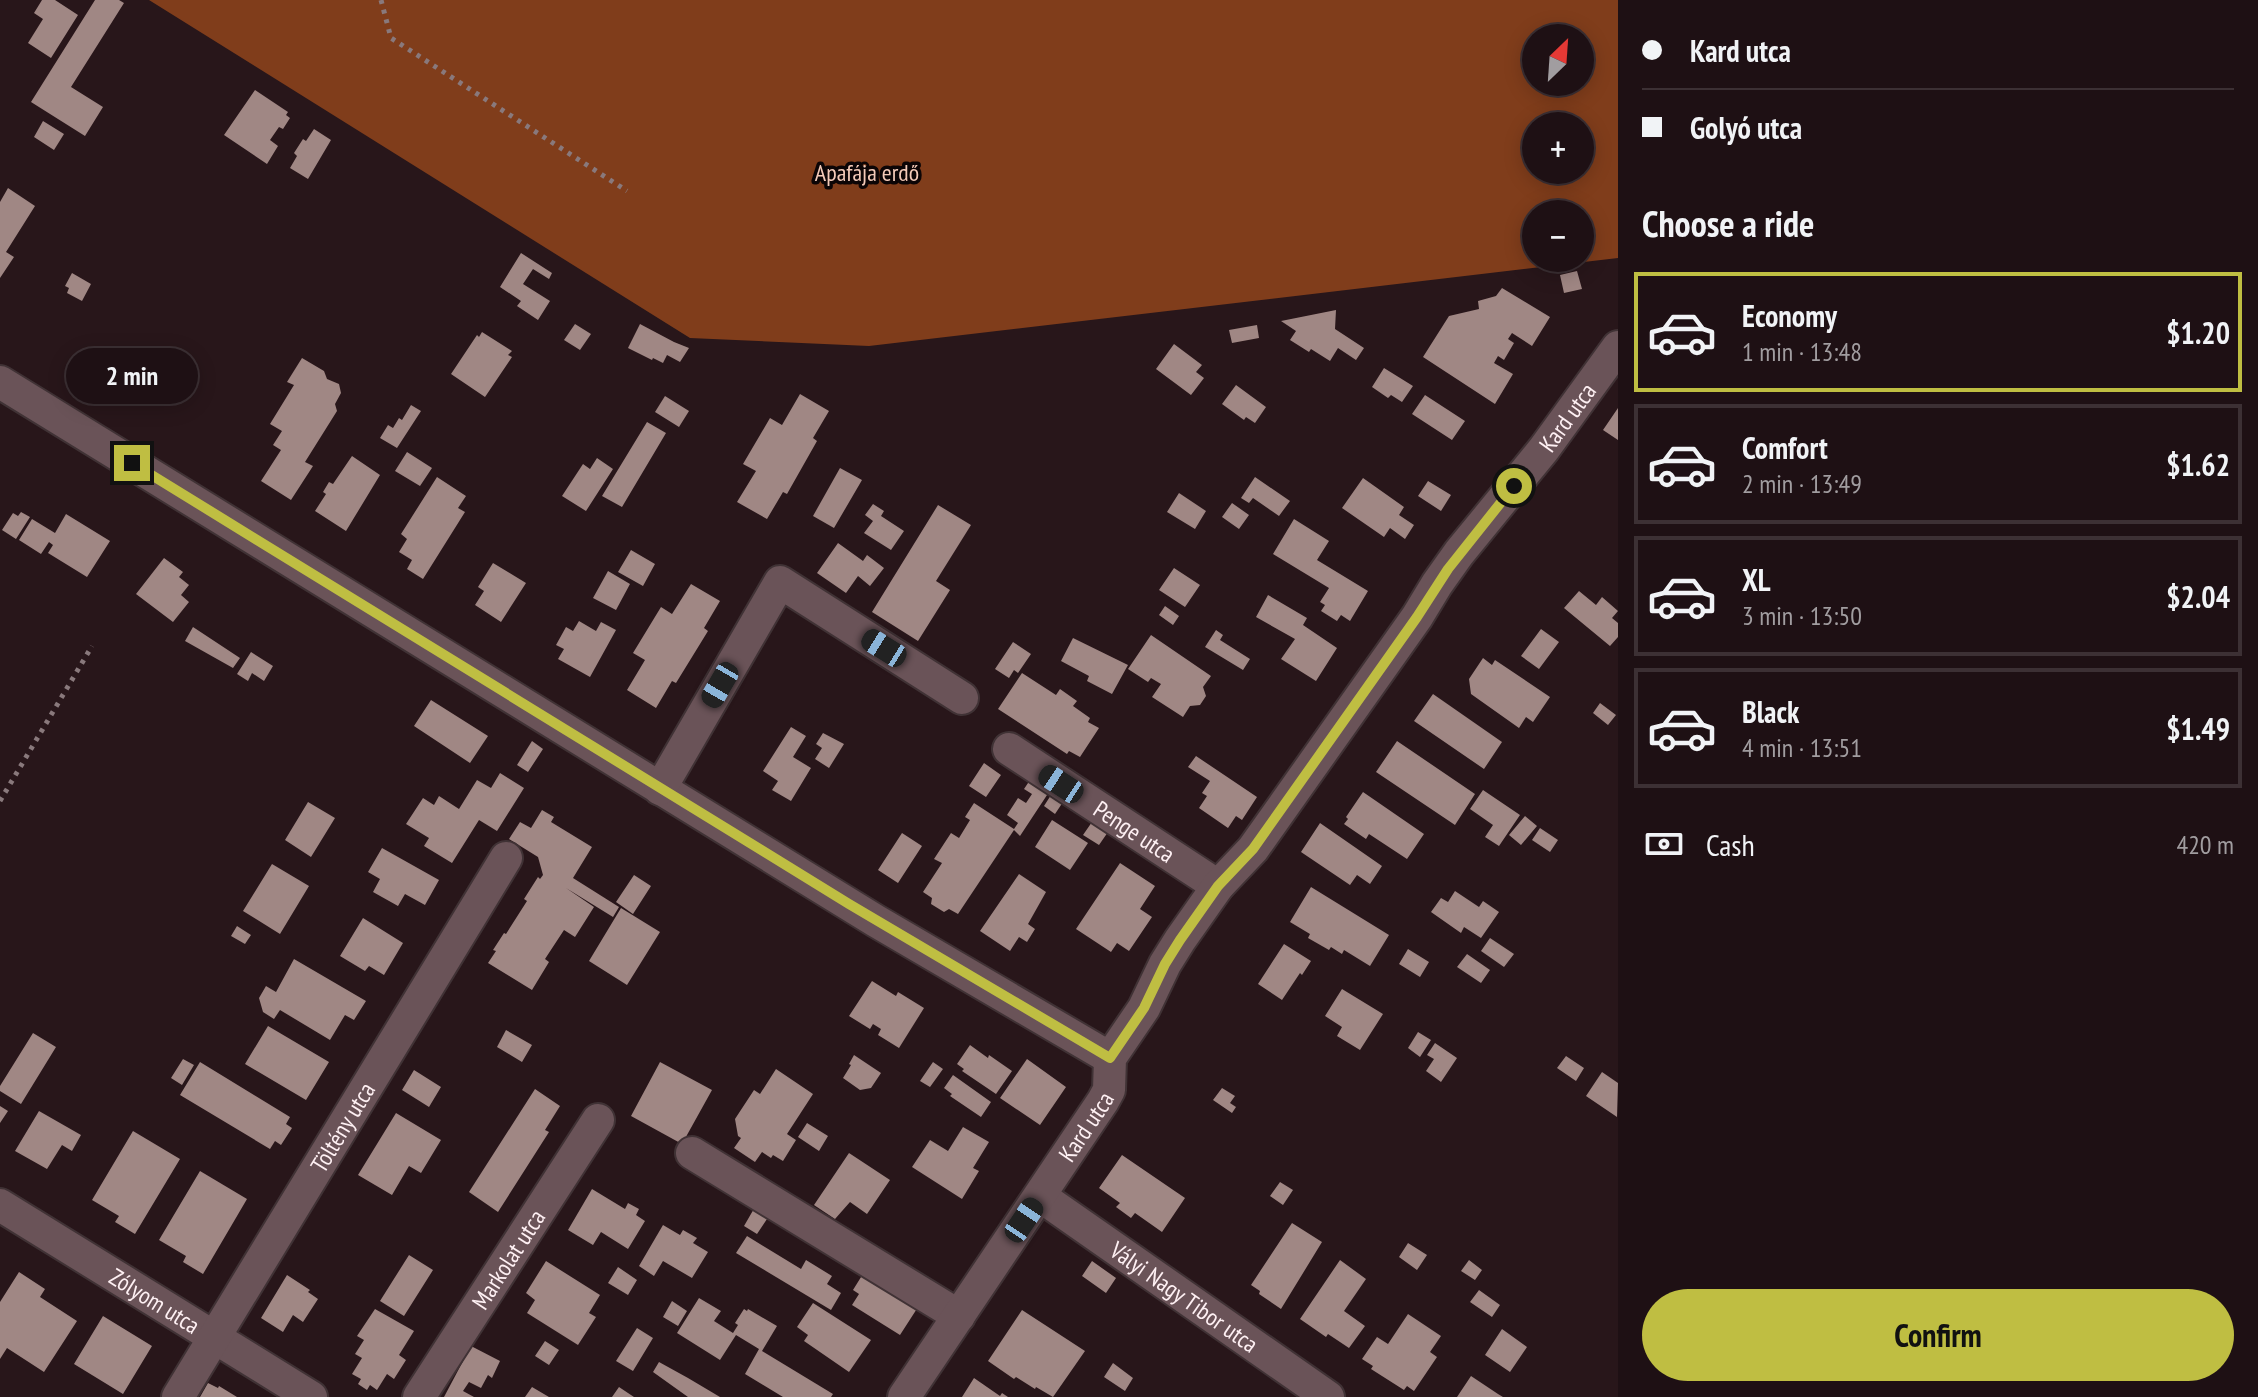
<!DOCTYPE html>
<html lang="en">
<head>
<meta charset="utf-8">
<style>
	:root { --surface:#1e1014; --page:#2b1e22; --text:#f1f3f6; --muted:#a19da0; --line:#3c3034; --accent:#bfbe42 }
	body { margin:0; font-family:"PT Sans Narrow",sans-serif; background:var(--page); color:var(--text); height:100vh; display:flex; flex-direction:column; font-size:30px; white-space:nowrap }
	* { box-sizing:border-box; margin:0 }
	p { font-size:26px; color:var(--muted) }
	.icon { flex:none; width:44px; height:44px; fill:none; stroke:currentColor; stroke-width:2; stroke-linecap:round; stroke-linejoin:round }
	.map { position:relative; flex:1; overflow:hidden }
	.drawer { display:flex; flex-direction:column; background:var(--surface); width:640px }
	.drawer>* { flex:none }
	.top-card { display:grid; align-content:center; height:176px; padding:0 24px; background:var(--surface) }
	.needle { width:52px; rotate:25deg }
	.buttons { position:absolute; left:1522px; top:24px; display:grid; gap:16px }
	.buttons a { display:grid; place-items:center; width:72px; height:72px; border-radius:50%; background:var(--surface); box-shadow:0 4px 20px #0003,0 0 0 2px var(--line); font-size:40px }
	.end { position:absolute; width:36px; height:36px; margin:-18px; border:10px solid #bfbe42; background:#111; box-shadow:0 0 0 4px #111 }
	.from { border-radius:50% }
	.bubble { position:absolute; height:56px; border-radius:28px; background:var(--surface); box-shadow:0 4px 20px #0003,0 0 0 2px var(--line); font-size:26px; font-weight:700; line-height:56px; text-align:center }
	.car { position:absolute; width:24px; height:48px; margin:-24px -12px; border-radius:10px; box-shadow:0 0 6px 2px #0007; background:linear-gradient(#222 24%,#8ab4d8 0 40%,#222 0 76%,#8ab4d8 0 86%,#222 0) }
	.top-card b { display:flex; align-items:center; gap:28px; height:76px; font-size:30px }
	.top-card b+b { border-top:2px solid var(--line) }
	.top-card i { width:20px; height:20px; background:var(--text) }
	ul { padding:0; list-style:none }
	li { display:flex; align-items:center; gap:24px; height:120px; margin:0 16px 12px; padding:0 8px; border:4px solid var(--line); border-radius:0px }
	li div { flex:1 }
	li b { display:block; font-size:30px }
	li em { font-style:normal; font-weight:700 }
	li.on { border-color:var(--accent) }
	li>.icon { width:72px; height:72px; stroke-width:1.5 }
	h2 { padding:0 24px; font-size:36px; line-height:96px }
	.pay { display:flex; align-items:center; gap:20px; height:88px; padding:0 24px; font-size:30px }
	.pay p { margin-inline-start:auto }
	.button { display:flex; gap:16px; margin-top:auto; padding:16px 24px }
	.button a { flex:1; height:92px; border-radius:48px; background:var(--accent); color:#111; font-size:32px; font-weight:700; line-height:92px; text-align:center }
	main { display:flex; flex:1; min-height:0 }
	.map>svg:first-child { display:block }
	.forest { fill:#803d1b; fill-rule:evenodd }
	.building { fill:#a08784 }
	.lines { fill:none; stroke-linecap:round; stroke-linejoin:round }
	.minor-casing { stroke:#403235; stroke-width:36 }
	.path { stroke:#89797c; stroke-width:5; stroke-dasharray:4 6; stroke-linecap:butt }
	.minor { stroke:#6a5358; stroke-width:32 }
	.route { stroke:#bfbe42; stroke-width:10 }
	.labels { text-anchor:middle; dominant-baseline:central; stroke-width:7; stroke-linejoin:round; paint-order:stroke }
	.park-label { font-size:24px; fill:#f4cab8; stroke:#0c0506 }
	.street-label { font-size:24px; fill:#fef0f3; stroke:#0c0506 }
</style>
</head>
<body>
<main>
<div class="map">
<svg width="1618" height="1397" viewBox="0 0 1618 1397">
	<rect width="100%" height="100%" fill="#28161a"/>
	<!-- forest -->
	<path class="forest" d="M149,0h1469v258l-749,88 -179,-8zM1536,38h44v44h-44zM1536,126h44v44h-44zM1536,214h44v44h-44z"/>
	<!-- building -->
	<path class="building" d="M42,0h13l23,15 -27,43 -23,-15 15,-24 -9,-6z
		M95,0h24l5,3 -53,84 32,20 -18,29 -54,-34z
		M255,90l33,22 -2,3 4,3 -7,11 -4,-2 -9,13 8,6 -11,18 -43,-29z
		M43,121l21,13 -10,16 -20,-13z
		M314,129l17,11 -23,39 -18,-11 7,-12 -3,-3 9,-14 3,2z
		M8,188l27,18 -29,46 8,5 -14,21v-76z
		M521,253l31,20 -3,6 -16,-10 -10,15 27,17 -12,19 -21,-14 4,-5 -21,-14z
		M1577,271l5,18 -18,4 -4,-18z
		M72,273l19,11 -9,17 -15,-8 2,-5 -4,-2z
		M1502,288l48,29 -18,29 -20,-13 -4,6 6,4 -10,17 -6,-4 -4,7 19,11 -18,30 -72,-47 26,-41 30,-7 -1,-8 18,-5z
		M1336,310l-1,19 29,19 -8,12 -18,-12 -8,13 -19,-12 -2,3 -19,-12 6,-9 -15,-10z
		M575,324l16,10 -11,16 -16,-10z
		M640,324l34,18 15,6 -9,14 -13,-7 -4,8 -10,-5 -1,2 -24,-12z
		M1257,325l2,13 -27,5 -3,-13z
		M482,332l30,19 -4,4 4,2 -27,40 -34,-23 26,-39 2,2z
		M1174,344l28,21 -6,7 8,6 -13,17 -35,-26z
		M302,358l22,13 3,8 12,5 2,9 -6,11 2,7 -32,51 8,4 -22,34 -30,-19 20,-31 -8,-5 9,-14 -12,-7 24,-39 -7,-3z
		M1384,368l29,18 -11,16 -11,-7 -3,3 -16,-11z
		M1236,385l30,22 -11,16 -9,-6 -2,3 -22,-16z
		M800,394l29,17 -16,27 4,3 -30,53 -4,-2 -16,27 -30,-17 19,-31 -13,-7 27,-46 12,7z
		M1425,395l40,26 -13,19 -40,-26z
		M665,396l24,15 -10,16 -24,-15z
		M411,405l10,6 -24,37 -17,-10 8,-13 5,3 6,-10 3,2z
		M1618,408v32l-15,-10z
		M647,422l19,11 -44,74 -20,-11z
		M407,452l25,16 -12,18 -25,-15z
		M352,456l28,19 -34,56 -31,-20 11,-17 -3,-2 6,-10 4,2z
		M597,458l16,11 -27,42 -24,-15 21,-32 7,5z
		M840,468l22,12 -28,48 -21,-12z
		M437,477l29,19 -8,12 7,4 -42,67 -16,-10 5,-9 -13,-8 8,-13 -6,-5z
		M1255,477l35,24 -11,15 -26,-18 -4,5 -8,-5z
		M1363,478l41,29 -5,8 15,10 -9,14 -15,-11 -6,9 -42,-29z
		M1428,481l23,14 -10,16 -23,-15z
		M1179,493l27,18 -11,18 -28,-17z
		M1232,503l17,12 -10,14 -17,-12z
		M873,504l11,7 -3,5 23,15 -13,19 -27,-17 9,-12 -8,-6z
		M938,505l33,20 -35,56 14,9 -32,51 -46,-29z
		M21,512l9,5 -14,22 -14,-9 11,-17 5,3z
		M66,514l44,27 -23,36 -39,-24 5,-8 -4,-3 -8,12 -22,-14 13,-21 23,14z
		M1294,519l35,22 -12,19 51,31 -18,30 -9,-6 -4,6 -16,-10 4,-6 -5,-3 9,-14 -56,-34z
		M838,543l25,18 4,-6 17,13 -14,18 -12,-10 -12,17 -29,-20z
		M631,550l24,14 -12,22 -25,-14z
		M164,558l19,14 -4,5 10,8 -8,10 8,7 -16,20 -37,-28z
		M493,563l33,20 -25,39 -26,-17 9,-14 -6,-4z
		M1174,568l26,17 -15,22 -26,-17z
		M608,571l22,13 -14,26 -23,-12z
		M691,584l29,17 -16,27 4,3 -32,52 -4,-2 -16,27 -29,-18 18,-30 -12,-7 28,-46 11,7z
		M1579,591l17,14 6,-8 16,14 -6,7 6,5v14l-8,9 -46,-38z
		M1268,595l39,23 -4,7 34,23 -21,33 -35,-22 14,-20 -39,-22z
		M1165,606l14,10 -6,9 -14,-10z
		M579,621l17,10 5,-9 15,8 -26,47 -32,-18 6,-10 -8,-4 10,-18 7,4z
		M193,627l47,31 -7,10 -48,-27z
		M1541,629l18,13 -20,27 -18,-13z
		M1216,630l7,5 -3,5 30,19 -7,11 -38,-23z
		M1151,635l60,41 -8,11 3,9 -6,9 -10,1 -7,11 -31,-20 9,-13 -10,-6 -3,4 -20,-13z
		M1073,638l55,27 -16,29 -25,-13 2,-5 -28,-15z
		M1013,642l18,12 -13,19 -4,-3 -5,8 -14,-9z
		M251,652l22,14 -9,15 -12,-8 -4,8 -11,-7z
		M1483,658l9,7 3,-5 55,37 -17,25 -7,-5 -7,11 -48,-34 -2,-15z
		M1022,673l34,22 4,-6 17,12 -4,5 17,12 -2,4 11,6 -19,29 -11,-6 -2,3 -69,-45z
		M1433,694l69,48 -18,27 -70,-48z
		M431,700l57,36 -18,27 -56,-37z
		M1600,703l16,12 -8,10 -15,-12z
		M791,727l15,9 -13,21 18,11 -20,33 -19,-11 6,-9 -15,-10z
		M823,733l21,11 -15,24 -14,-9 7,-11 -6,-4z
		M532,741l11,8 -15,23 -11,-7z
		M1397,741l78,53 -20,31 -79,-53z
		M1196,756l61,41 -15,23 -6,-4 -8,12 -29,-20 8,-12 -5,-3 8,-12 -22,-14z
		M984,763l17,12 -15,22 -17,-11z
		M500,773l24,15 -27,43 -18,-11 -27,43 -28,-17 5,-8 -23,-14 17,-26 11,7 5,-9 20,13 18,-29 14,8z
		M1030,780l19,12 -29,44 -6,-6 -56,84 -9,-5 -5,3 -13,-8 1,-6 -9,-6 19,-29 -8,-4 17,-26 8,5 11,-18 -5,-3 9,-14 40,26 4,-6 -11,-8 11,-17 8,5 6,-9 -8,-5z
		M1483,790l37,25 -21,31 -14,-9 8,-12 -23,-16z
		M1363,792l61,42 -17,25 -38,-25 -3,5 -22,-15 4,-5 -2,-2z
		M1051,795l12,7 -8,12 -11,-8z
		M308,802l27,16 -24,39 -26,-17z
		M542,810l12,7 -3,5 41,25 -19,31 46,29 -6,10 -47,-29 28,19 -19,30 -11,-7 -19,29 4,3 -17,28 -44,-27 8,-12 -3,-1 11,-17 2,1 21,-33 -3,-2 14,-22 2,2 3,-4 -5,-18 -29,-18 11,-17 11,6z
		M1525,816l12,10 -16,19 -12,-10z
		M1052,820l36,23 -18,27 -35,-23z
		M1092,822l16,10 -9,13 -16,-10z
		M1320,823l62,43 -12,18 -13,-9 -7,10 -49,-33z
		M1540,828l18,12 -8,12 -18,-12z
		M902,833l20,13 -24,37 -20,-13z
		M382,848l57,32 -14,25 -20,-11 -7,12 -25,-14 7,-13 -12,-7z
		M1120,863l35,23 -15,23 12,8 -23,34 -12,-8 -6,9 -35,-23z
		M272,864l37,22 -29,48 -37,-23z
		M1019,874l27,18 -18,32 7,5 -8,13 -8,-5 -9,14 -30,-20z
		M634,875l17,11 -18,28 -17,-12z
		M1311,887l78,48 -19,31 -26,-16 -2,4 -11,-7 -2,3 -21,-12 2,-4 -20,-12z
		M1455,891l24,16 4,-6 16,11 -18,26 -17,-11 -3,6 -30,-21 10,-14 7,4z
		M621,908l39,24 -33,53 -38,-24z
		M363,918l40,25 -19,32 -15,-9 -4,5 -25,-15z
		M237,926l14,9 -6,9 -14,-8z
		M1490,938l24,16 -10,13 -23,-16z
		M1284,944l27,17 -9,14 -2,-2 -18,27 -24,-16z
		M1408,949l21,13 -9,15 -21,-13z
		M1467,954l23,16 -9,13 -24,-16z
		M294,959l72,42 -12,19 -9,-5 -15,25 -50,-30 -6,9 -11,-7 -4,-14 7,-12 10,6z
		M872,981l24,15 2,-4 26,16 -25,40 -21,-13 3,-6 -8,-5 -3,5 -21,-13z
		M1342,989l41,25 -23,36 -23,-14 5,-9 -17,-11z
		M268,1026l61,36 -23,38 -61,-36z
		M506,1030l26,15 -10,17 -25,-15z
		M1418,1032l13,8 -11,17 -12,-9z
		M33,1033l23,14 -35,57 -21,-13v-5z
		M1435,1043l22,15 -16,24 -15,-11 8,-12 -7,-4z
		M970,1045l18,13 1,-3 23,16 -16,23 -34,-23 2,-2 -7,-5z
		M854,1055l27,18 -10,15 -11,2 -17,-12 8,-13 -2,-1z
		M1566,1056l18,12 -8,13 -19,-13z
		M183,1059l11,6 -12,20 -11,-7z
		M1027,1059l39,28 -26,38 -40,-27z
		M200,1062l90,55 -4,7 6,4 -11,17 -6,-4 -5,8 -90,-54z
		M660,1062l52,28 -30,54 -51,-28z
		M933,1062l10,7 -13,18 -10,-6z
		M776,1069l37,25 -26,40 9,6 -13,21 -10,-6 -2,3 -9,-6 -7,10 -21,-14 7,-10 -3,-2 -3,-17 19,-29 6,4z
		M414,1070l27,17 -12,20 -27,-17z
		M1602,1072l16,11 -1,34 -31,-21z
		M953,1075l38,27 -10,15 -31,-21 2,-2 -8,-6z
		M1222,1088l13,8 -5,7 6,4 -4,6 -19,-13z
		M535,1089l25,17 -15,24 4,2 -51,80 -29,-20z
		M0,1106l8,5 -8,12z
		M39,1111l42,24 -9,16 -10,-6 -15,24 -32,-18z
		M396,1113l45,27 -20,33 -12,-7 -17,29 -34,-20z
		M807,1123l21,13 -9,15 -21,-14z
		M963,1127l26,15 -16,26 6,3 -17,28 -50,-32 18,-27 18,11z
		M133,1131l47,28 -45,75 -20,-12 4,-6 -27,-16z
		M849,1153l41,27 -23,34 -17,-12 -15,17 -21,-14z
		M1122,1155l63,43 -23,34 -27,-19 -4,5 -15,-11 4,-4 -21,-15z
		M200,1171l47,28 -44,75 -20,-12 3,-6 -27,-16z
		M1280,1182l13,8 -10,15 -13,-9z
		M592,1189l33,20 3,-6 11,6 -3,6 9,6 -17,28 -27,-17 -8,13 -25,-15z
		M755,1207l14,9 -12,18 -13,-8z
		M1292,1223l30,19 -41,67 -22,-15 1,-3 -9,-6z
		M663,1225l17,10 3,-5 14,8 -4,5 15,9 -16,26 -29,-17 -9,15 -15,-10z
		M747,1236l54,33 5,-9 26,16 -5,8 14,9 -10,17 -95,-57z
		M1408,1243l19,12 -10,15 -18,-13z
		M409,1255l24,15 -29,46 -24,-15z
		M1340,1260l26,19 -22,32 21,15 -16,22 -21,-14 -2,3 -26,-18z
		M1469,1260l13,10 -7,10 -14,-9z
		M546,1261l54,34 -11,18 7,4 -18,28 -51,-32 8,-13 -9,-7z
		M1092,1261l24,17 -10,15 -24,-17z
		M618,1267l19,13 -9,15 -20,-12z
		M866,1269l54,35 -20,31 -48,-30 7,-11 -6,-4z
		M19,1272l26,17 -5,8 37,24 -33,51 -37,-24 -7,11v-57z
		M287,1275l23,15 -2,2 10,7 -15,23 -10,-7 -10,17 -22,-14z
		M1479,1290l21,15 -8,12 -22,-15z
		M699,1298l22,13 -7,10 19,12 5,-8 -3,-2 9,-14 3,2 1,-2 29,17 -15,25 71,43 -2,3h-48l-38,-23 14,-25 -23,-14 -16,25 -43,-27z
		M672,1301l15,10 -9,15 -15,-9z
		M813,1303l58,37 -22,32 -45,-31 4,-6 -11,-8z
		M375,1309l39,22 -15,24 7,5 -12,19 -7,-5 -10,16 -7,-5 -3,5 -9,-6 3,-5 -9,-5 10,-16 -7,-4 9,-14 -7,-4z
		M1022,1310l63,41 -32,46 -17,-10 -1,2 -19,-12 -2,2 -26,-18z
		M1408,1314l33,22 -11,16 7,5 -23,34 -7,-5 -3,4 -33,-21 2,-3 -11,-7 15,-22 11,7z
		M103,1316l49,30 -29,48 -49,-30z
		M637,1328l16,10 -20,33 -17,-10z
		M1502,1329l25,18 -17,25 -25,-17z
		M545,1341l14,9 -10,15 -14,-9z
		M471,1346l29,15 -8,17 -4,-3 -7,13 -12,-6 -6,9 11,6h-30z
		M659,1362l29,16 32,19h-32l-35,-25z
		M1113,1363l20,15 -8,13 -21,-14z
		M1471,1376l27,18 5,3h-46z
		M974,1378l26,18 2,-3 6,4h-46z
		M208,1383l10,5 1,-2 18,11h-37z
		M532,1387l17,10h-24z
		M619,1387l15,10h-22z"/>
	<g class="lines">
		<defs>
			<g id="minor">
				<path d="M0,382l876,539 234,137"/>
				<path id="s1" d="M1009,749l209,137"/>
				<path d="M660,789l120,-207 182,116"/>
				<path d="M692,1153l267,163"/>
				<path id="s2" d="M1040,1196l288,201"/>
				<path id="s3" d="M0,1205l311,192"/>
				<path id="s4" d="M178,1397l328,-539"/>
				<path id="s5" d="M419,1397l179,-277"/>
				<path id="s6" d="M904,1397l199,-296 6,-11 1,-32 34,-50 21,-44 15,-24 38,-54 35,-37 164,-232 20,-33 22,-31 85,-104 74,-102"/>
			</g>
		</defs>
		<!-- minor casing -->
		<use href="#minor" class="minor-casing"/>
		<!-- path -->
		<path class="path" d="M381,0l10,38 236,153
			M0,801l92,-155"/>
		<!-- minor -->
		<use href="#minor" class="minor"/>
	</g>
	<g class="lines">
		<!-- route -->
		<path class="route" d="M132,463l717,441 261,154 34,-50 21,-44 15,-24 38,-54 35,-37 164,-232 31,-48 66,-83"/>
	</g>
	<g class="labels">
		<!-- park labels -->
		<g class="park-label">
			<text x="867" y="172">Apafája erdő</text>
		</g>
		<!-- street labels -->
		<g class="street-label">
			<text stroke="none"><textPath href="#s6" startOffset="1190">Kard utca</textPath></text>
			<text stroke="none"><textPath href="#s1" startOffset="150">Penge utca</textPath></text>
			<text stroke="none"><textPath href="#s6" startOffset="326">Kard utca</textPath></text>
			<text stroke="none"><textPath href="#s4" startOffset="316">Töltény utca</textPath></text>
			<text stroke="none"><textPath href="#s5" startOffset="164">Markolat utca</textPath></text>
			<text stroke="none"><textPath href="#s2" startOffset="176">Vályi Nagy Tibor utca</textPath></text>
			<text stroke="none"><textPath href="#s3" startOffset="182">Zólyom utca</textPath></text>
		</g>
	</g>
</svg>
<div class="buttons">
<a><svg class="needle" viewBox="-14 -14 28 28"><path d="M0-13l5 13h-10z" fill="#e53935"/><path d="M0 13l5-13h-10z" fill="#a19da0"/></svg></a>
<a>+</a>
<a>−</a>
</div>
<i class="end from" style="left:1514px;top:486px"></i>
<i class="end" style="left:132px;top:463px"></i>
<div class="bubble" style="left:66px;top:348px;width:132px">2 min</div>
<i class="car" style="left:884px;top:648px;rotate:302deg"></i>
<i class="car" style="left:720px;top:685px;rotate:210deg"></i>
<i class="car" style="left:1061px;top:784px;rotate:303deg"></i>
<i class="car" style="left:1024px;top:1220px;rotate:34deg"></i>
</div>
<section class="drawer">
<div class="top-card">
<b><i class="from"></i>Kard utca</b>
<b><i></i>Golyó utca</b>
</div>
<h2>Choose a ride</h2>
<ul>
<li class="on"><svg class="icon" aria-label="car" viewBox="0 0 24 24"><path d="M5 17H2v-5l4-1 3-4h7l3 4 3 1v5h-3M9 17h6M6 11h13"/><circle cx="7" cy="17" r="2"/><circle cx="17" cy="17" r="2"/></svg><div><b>Economy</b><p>1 min · 13:48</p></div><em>$1.20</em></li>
<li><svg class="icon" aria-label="car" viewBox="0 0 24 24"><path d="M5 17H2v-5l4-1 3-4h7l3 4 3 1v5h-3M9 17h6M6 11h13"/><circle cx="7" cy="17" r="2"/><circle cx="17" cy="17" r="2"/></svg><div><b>Comfort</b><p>2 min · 13:49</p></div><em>$1.62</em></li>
<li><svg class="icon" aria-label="car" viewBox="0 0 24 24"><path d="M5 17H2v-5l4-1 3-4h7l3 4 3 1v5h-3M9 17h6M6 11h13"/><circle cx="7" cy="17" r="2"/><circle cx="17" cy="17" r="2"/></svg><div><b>XL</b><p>3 min · 13:50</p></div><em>$2.04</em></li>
<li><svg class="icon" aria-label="car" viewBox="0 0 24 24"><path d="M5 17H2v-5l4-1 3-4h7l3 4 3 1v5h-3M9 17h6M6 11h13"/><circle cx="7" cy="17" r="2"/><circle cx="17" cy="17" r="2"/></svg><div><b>Black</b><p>4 min · 13:51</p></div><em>$1.49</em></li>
</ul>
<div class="pay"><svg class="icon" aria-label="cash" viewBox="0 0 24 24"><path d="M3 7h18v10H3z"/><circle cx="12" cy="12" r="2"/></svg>Cash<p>420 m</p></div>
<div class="button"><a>Confirm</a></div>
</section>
</main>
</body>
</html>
